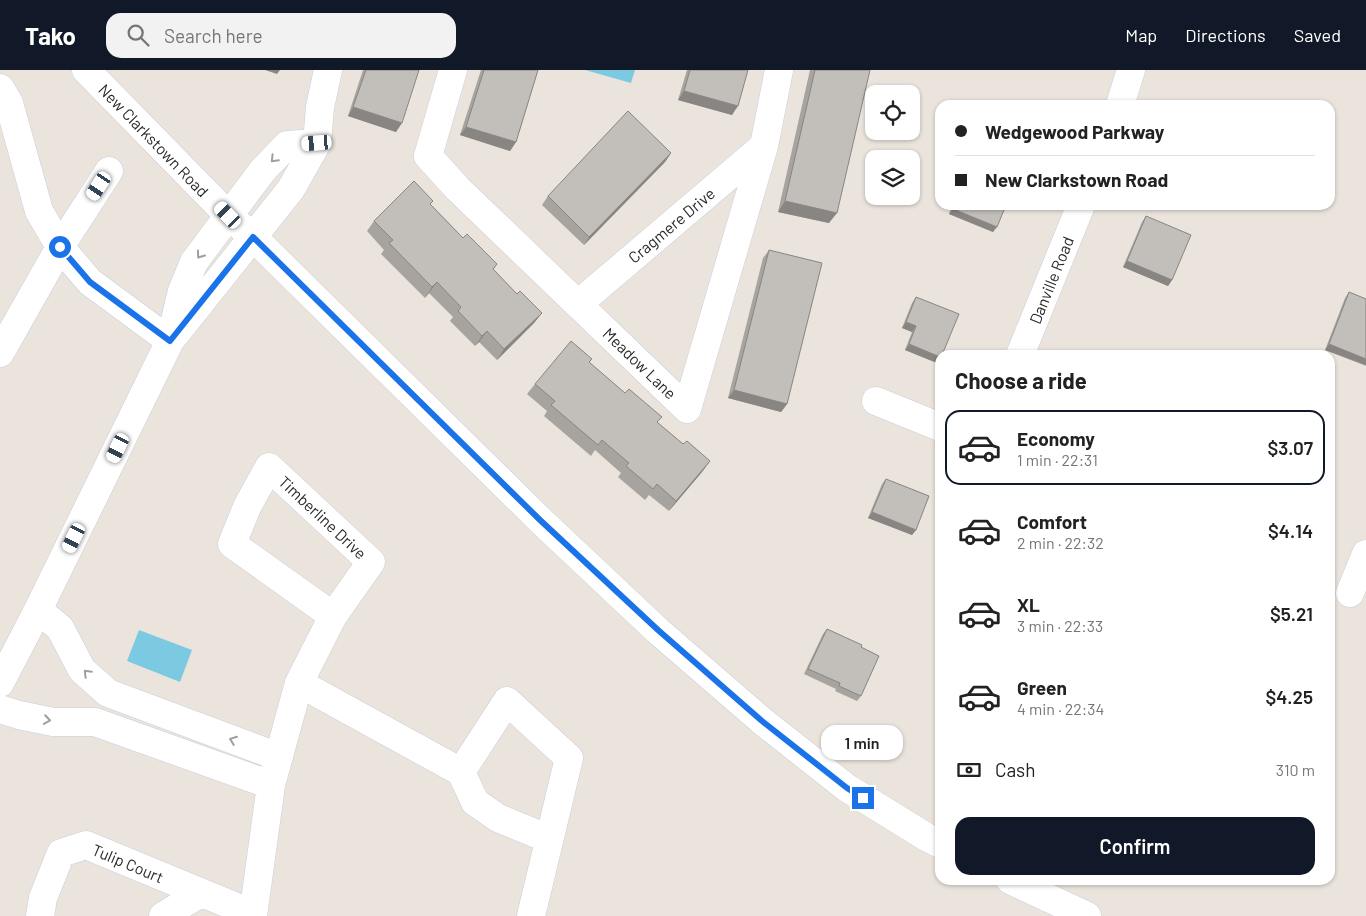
<!DOCTYPE html>
<html lang="en">
<head>
<meta charset="utf-8">
<style>
	:root { --surface:#fff; --page:#f2f2f2; --text:#222; --muted:#767676; --line:#e0e0e0; --accent:#111827 }
	body { margin:0; font-family:Barlow,sans-serif; background:var(--page); color:var(--text); height:100vh; display:flex; flex-direction:column; font-size:19px; white-space:nowrap }
	* { box-sizing:border-box; margin:0 }
	p { font-size:16px; color:var(--muted) }
	.icon { flex:none; width:28px; height:28px; fill:none; stroke:currentColor; stroke-width:2; stroke-linecap:round; stroke-linejoin:round }
	.map { position:relative; flex:1; overflow:hidden }
	.panel { position:absolute; left:935px; top:280px; width:400px; height:535px; display:flex; flex-direction:column; background:var(--surface); border-radius:15px; box-shadow:0 1px 4px #0004 }
	.panel>* { flex:none }
	.banner { position:absolute; left:935px; top:30px; width:400px; height:110px; border-radius:15px; box-shadow:0 1px 4px #0004; display:grid; align-content:center; height:110px; padding:0 20px; background:var(--surface) }
	.controls { position:absolute; left:865px; top:15px; display:grid; gap:10px }
	.controls a { display:grid; place-items:center; width:55px; height:55px; border-radius:10px; background:var(--surface); box-shadow:0 1px 4px #0004; font-size:25px }
	.end { position:absolute; width:22px; height:22px; margin:-11px; border:6px solid #1a73e8; background:#fff; box-shadow:0 0 0 2px #fff }
	.from { border-radius:50% }
	.bubble { position:absolute; height:35px; border-radius:15px; background:var(--surface); box-shadow:0 1px 4px #0004; font-size:16px; font-weight:600; line-height:35px; text-align:center }
	.car { position:absolute; width:15px; height:30px; margin:-15px -8px; border-radius:6px; box-shadow:0 0 4px 1px #0007; background:linear-gradient(#fff 24%,#345 0 40%,#fff 0 76%,#345 0 86%,#fff 0) }
	.banner b { display:flex; align-items:center; gap:18px; height:48px; font-size:19px }
	.banner b+b { border-top:1px solid var(--line) }
	.banner i { width:12px; height:12px; background:var(--text) }
	ul { padding:0; list-style:none }
	li { display:flex; align-items:center; gap:15px; height:75px; margin:0 10px 8px; padding:0 10px; border:2px solid transparent; border-radius:15px }
	li div { flex:1 }
	li b { display:block; font-size:19px }
	li em { font-style:normal; font-weight:600 }
	li.on { border-color:var(--accent) }
	li>.icon { width:45px; height:45px; stroke-width:1.5 }
	h2 { padding:0 20px; font-size:22px; line-height:60px }
	.pay { display:flex; align-items:center; gap:12px; height:55px; padding:0 20px; font-size:19px }
	.pay p { margin-inline-start:auto }
	.primary-button { display:flex; gap:10px; margin-top:auto; padding:10px 20px }
	.primary-button a { flex:1; height:58px; border-radius:15px; background:var(--accent); color:#fff; font-size:20px; font-weight:600; line-height:58px; text-align:center }
	header { display:flex; align-items:center; gap:30px; box-sizing:border-box; height:70px; padding:0 25px; background:var(--accent); color:#fff }
	header strong { font-size:24px }
	nav { display:flex; gap:28px; margin-inline-start:auto; font-size:18px }
	.search { width:350px; height:45px; background:var(--page); display:flex; align-items:center; gap:12px; box-sizing:border-box; padding:0 18px; border-radius:15px; color:var(--muted); font-size:19px }
	.map>svg:first-child { display:block }
	.water { fill:#7bcae1 }
	.lines { fill:none; stroke-linecap:round; stroke-linejoin:round }
	.minor-casing { stroke:#cbced9; stroke-width:29 }
	.tertiary-casing { stroke:#cbced9; stroke-width:29 }
	.minor { stroke:#fff; stroke-width:28 }
	.tertiary { stroke:#fff; stroke-width:28 }
	.wall { fill:#a7a39f }
	.shaded-wall { fill:#888582 }
	.building { fill:#c2beb9; stroke:#888582 }
	.oneway { stroke:#9f9f9f }
	.route { stroke:#1a73e8; stroke-width:6 }
	.labels { text-anchor:middle; dominant-baseline:central; stroke-width:4; stroke-linejoin:round; paint-order:stroke }
	.street-label { font-size:16px; fill:#292929; stroke:#fff }
</style>
</head>
<body>
<header>
<strong>Tako</strong>
<div class="search"><svg class="icon" aria-label="search" viewBox="0 0 24 24"><circle cx="10" cy="10" r="6"/><path d="M15 15l6 6"/></svg>Search here</div>
<nav><a>Map</a><a>Directions</a><a>Saved</a></nav>
</header>
<div class="map">
<svg width="1366" height="846" viewBox="0 0 1366 846">
	<rect width="100%" height="100%" fill="#eae4dd"/>
	<!-- water -->
	<path class="water" d="M585,0h50l-4,13z
		M139,560l53,20 -12,32 -53,-21z"/>
	<g class="lines">
		<defs>
			<path id="minor" d="M453,0l-25,86 30,33 229,220 77,-263 15,-76
				M0,18l9,15 30,108 21,36 30,35 80,59
				M1120,35l11,-35
				M578,234l186,-158
				M174,266l117,-147 26,-46 3,-36 8,-37
				M0,283l60,-106 49,-76
				M1020,285l61,-150
				M876,331l64,26
				M1350,523l16,-39
				M38,540l22,18 22,42 26,23 171,64
				M0,613l38,-73 132,-269 12,-50 12,-29 69,-92 24,-25 30,-2
				M299,613l162,89 14,30 23,16 51,21
				M0,639l19,6 34,7h42l176,63
				M461,702l46,-71 62,57 -38,158
				M40,846l3,-18 18,-45 25,-8 167,69
				M163,846l38,-23
				M253,846l18,-131 28,-102 34,-67 38,-54 -102,-95 -22,40 -15,37 101,72"/>
			<path id="tertiary" d="M86,0l142,145 25,22 287,283 118,111 104,90 85,67 81,50 12,6
				M1010,810l77,36"/>
		</defs>
		<!-- minor casing -->
		<use href="#minor" class="minor-casing"/>
		<!-- tertiary casing -->
		<use href="#tertiary" class="tertiary-casing"/>
		<!-- minor -->
		<use href="#minor" class="minor"/>
		<!-- tertiary -->
		<use href="#tertiary" class="tertiary"/>
	</g>
	<!-- wall -->
	<path class="wall" d="M363,0h56l-23,62 -48,-16z
		M481,0h57l-22,72 -6,9 -50,-16z
		M687,0h61l-16,45 -54,-15z
		M810,0h60l-41,153 -51,-11z
		M671,83l-6,9 -81,83 -42,-40 6,-9z
		M433,131l-3,3 33,34 34,26 -4,6 24,24 25,19 -8,10 -37,37 -18,-18 -4,4 -25,-25 3,-4 -24,-24 -4,5 -44,-44 3,-4 -17,-19 7,-10z
		M952,135h54l-13,27 -44,-18z
		M1146,146l26,64 -4,6 -45,-19 19,-45z
		M769,180l18,154 -6,8 -53,-14 35,-140z
		M1349,222l17,74 -41,-16 20,-52z
		M916,227l21,66 -32,-13 7,-18 -10,-4 10,-25z
		M592,289l-3,3 69,61 25,21 27,17 -8,11 -33,39 -20,-16 -4,5 -27,-23 3,-4 -26,-23 -4,6 -47,-40 3,-5 -20,-17 8,-10z
		M886,409l30,51 -4,5 -44,-17 14,-34z
		M827,559l34,18v49l-4,5 -22,-10 1,-2 -32,-15 19,-40z"/>
	<!-- shaded-wall -->
	<path class="shaded-wall" d="M265,0h15l-3,4z
		M684,21l54,15 -6,9 -54,-15z
		M353,37l49,16 -6,9 -48,-16z
		M466,57l50,15 -6,9 -50,-16z
		M671,83l-6,9 -81,83 5,-8z
		M785,131l52,12 -8,10 -51,-11z
		M953,139l44,18 -4,5 -44,-18z
		M1127,191l45,19 -4,6 -45,-19z
		M437,212l-8,11 -4,5 7,-11z
		M542,243l-8,10 -37,37 7,-11z
		M906,252l10,4 -4,6 -10,-4z
		M487,261l-8,11 -4,4 7,-10z
		M909,274l31,13v2l-3,4 -32,-13z
		M1329,274l37,15v6l-41,-15z
		M734,320l53,14 -6,8 -53,-14z
		M710,391l-8,11 -33,39 7,-10z
		M872,442l44,18 -4,5 -44,-17z"/>
	<!-- building -->
	<path class="building" d="M366,0h53l-17,53 -49,-16z
		M484,0h54l-22,72 -50,-15z
		M690,0h58l-10,36 -54,-15z
		M815,0h55l-33,143 -52,-12z
		M628,41l43,42 -82,84 -41,-41z
		M414,111l19,20 -3,3 33,34 4,-4 30,30 -4,5 24,25 3,-3 22,22 -38,36 -17,-18 -5,5 -24,-25 3,-4 -24,-25 -5,5 -43,-44 4,-3 -19,-19z
		M954,135h52l-9,22 -44,-18z
		M1146,146l45,19 -19,45 -45,-19z
		M769,180l53,13 -35,141 -53,-14z
		M1349,222l17,7v60l-37,-15z
		M916,227l43,17 -17,41h-2v2l-31,-13 7,-18 -10,-4z
		M571,271l21,18 -3,3 36,31 4,-4 33,28 -5,5 26,22 4,-3 23,20 -34,40 -19,-17 -4,5 -27,-23 3,-3 -27,-23 -4,5 -47,-40 4,-4 -20,-17z
		M1091,282l9,3h-11z
		M886,409l43,17 -13,34 -44,-18z
		M827,559l35,16 -1,2 18,9 -18,40 -22,-10 1,-3 -32,-14z"/>
	<!-- one-way arrows -->
	<defs><path id="oneway-chevron" d="M-2-3.5L2.5 0L-2 3.5" fill="none" stroke-width="1.6" stroke-linecap="round" stroke-linejoin="round" transform="scale(1.25)"/></defs>
	<g class="oneway">
		<use href="#oneway-chevron" transform="translate(274 89) rotate(134)"/>
		<use href="#oneway-chevron" transform="translate(200 185) rotate(126)"/>
		<use href="#oneway-chevron" transform="translate(87 603) rotate(-135)"/>
		<use href="#oneway-chevron" transform="translate(47 650) rotate(9)"/>
		<use href="#oneway-chevron" transform="translate(233 670) rotate(-159)"/>
	</g>
	<g class="lines">
		<!-- route -->
		<path class="route" d="M60,177l30,35 80,59 83,-104 287,283 118,110 104,91 85,67 16,10"/>
	</g>
	<g class="labels">
		<!-- street labels -->
		<g class="street-label">
			<text transform="translate(154 70) rotate(46)">New Clarkstown Road</text>
			<text transform="translate(671 155) rotate(-40)">Cragmere Drive</text>
			<text transform="translate(1051 210) rotate(-68)">Danville Road</text>
			<text transform="translate(640 293) rotate(44)">Meadow Lane</text>
			<text transform="translate(323 447) rotate(43)">Timberline Drive</text>
			<text transform="translate(128 793) rotate(23)">Tulip Court</text>
		</g>
	</g>
</svg>
<div class="controls">
<a><svg class="icon" aria-label="locate" viewBox="0 0 24 24"><circle cx="12" cy="12" r="6"/><path d="M12 2v4M12 18v4M2 12h4M18 12h4"/></svg></a>
<a><svg class="icon" aria-label="layers" viewBox="0 0 24 24"><path d="M12 4l9 5-9 5-9-5zM3 14l9 5 9-5"/></svg></a>
</div>
<i class="end from" style="left:60px;top:177px"></i>
<i class="end" style="left:863px;top:728px"></i>
<div class="bubble" style="left:821px;top:655px;width:82px">1 min</div>
<i class="car" style="left:317px;top:73px;rotate:266deg"></i>
<i class="car" style="left:99px;top:116px;rotate:213deg"></i>
<i class="car" style="left:228px;top:145px;rotate:316deg"></i>
<i class="car" style="left:118px;top:378px;rotate:206deg"></i>
<i class="car" style="left:74px;top:468px;rotate:206deg"></i>
<div class="banner">
<b><i class="from"></i>Wedgewood Parkway</b>
<b><i></i>New Clarkstown Road</b>
</div>
<section class="panel">
<h2>Choose a ride</h2>
<ul>
<li class="on"><svg class="icon" aria-label="car" viewBox="0 0 24 24"><path d="M5 17H2v-5l4-1 3-4h7l3 4 3 1v5h-3M9 17h6M6 11h13"/><circle cx="7" cy="17" r="2"/><circle cx="17" cy="17" r="2"/></svg><div><b>Economy</b><p>1 min · 22:31</p></div><em>$3.07</em></li>
<li><svg class="icon" aria-label="car" viewBox="0 0 24 24"><path d="M5 17H2v-5l4-1 3-4h7l3 4 3 1v5h-3M9 17h6M6 11h13"/><circle cx="7" cy="17" r="2"/><circle cx="17" cy="17" r="2"/></svg><div><b>Comfort</b><p>2 min · 22:32</p></div><em>$4.14</em></li>
<li><svg class="icon" aria-label="car" viewBox="0 0 24 24"><path d="M5 17H2v-5l4-1 3-4h7l3 4 3 1v5h-3M9 17h6M6 11h13"/><circle cx="7" cy="17" r="2"/><circle cx="17" cy="17" r="2"/></svg><div><b>XL</b><p>3 min · 22:33</p></div><em>$5.21</em></li>
<li><svg class="icon" aria-label="car" viewBox="0 0 24 24"><path d="M5 17H2v-5l4-1 3-4h7l3 4 3 1v5h-3M9 17h6M6 11h13"/><circle cx="7" cy="17" r="2"/><circle cx="17" cy="17" r="2"/></svg><div><b>Green</b><p>4 min · 22:34</p></div><em>$4.25</em></li>
</ul>
<div class="pay"><svg class="icon" aria-label="cash" viewBox="0 0 24 24"><path d="M3 7h18v10H3z"/><circle cx="12" cy="12" r="2"/></svg>Cash<p>310 m</p></div>
<div class="primary-button"><a>Confirm</a></div>
</section>
</div>
</body>
</html>
